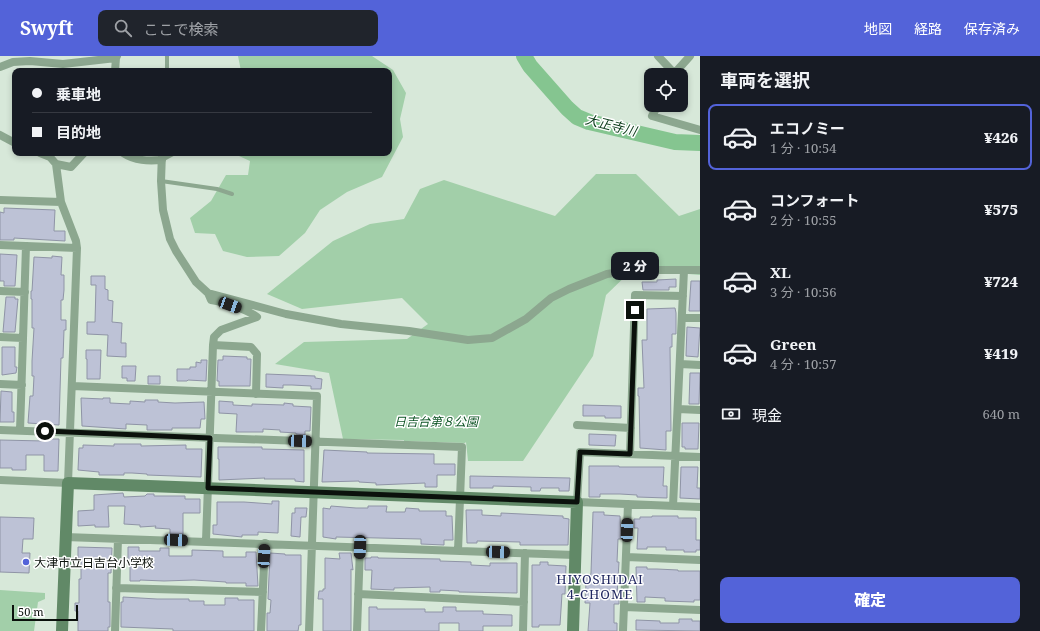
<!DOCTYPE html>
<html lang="ja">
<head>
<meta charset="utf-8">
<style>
	:root { --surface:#171b24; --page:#20242c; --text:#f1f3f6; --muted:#9ea1a6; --line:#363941; --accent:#5363d9 }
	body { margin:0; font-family:"Noto Serif","Noto Sans JP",serif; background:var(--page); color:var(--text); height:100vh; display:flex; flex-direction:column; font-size:15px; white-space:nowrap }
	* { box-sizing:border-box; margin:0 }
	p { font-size:13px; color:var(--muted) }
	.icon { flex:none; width:22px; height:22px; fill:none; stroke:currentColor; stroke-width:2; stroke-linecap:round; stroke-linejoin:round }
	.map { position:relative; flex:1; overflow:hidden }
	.sheet { display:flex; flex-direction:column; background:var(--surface); width:340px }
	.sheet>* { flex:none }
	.hud { position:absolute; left:12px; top:12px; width:380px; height:88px; border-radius:8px; box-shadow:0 2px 6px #0003; display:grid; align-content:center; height:88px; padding:0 20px; background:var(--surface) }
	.tools { position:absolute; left:644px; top:12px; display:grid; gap:8px }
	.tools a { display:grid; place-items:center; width:44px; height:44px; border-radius:8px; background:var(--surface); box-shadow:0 2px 6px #0003; font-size:20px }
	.scale { position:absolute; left:12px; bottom:10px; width:66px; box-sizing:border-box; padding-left:4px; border:2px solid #0b110c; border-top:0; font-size:11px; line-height:14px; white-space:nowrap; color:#0b110c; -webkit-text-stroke:3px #fff; paint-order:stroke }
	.end { position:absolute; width:18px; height:18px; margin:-9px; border:5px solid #0b110c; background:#fff; box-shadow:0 0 0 2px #fff }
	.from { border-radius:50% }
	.bubble { position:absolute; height:28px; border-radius:8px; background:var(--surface); box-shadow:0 2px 6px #0003; font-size:13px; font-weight:800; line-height:28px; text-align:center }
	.car { position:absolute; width:12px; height:24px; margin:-12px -6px; border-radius:5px; box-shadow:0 0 3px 1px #0007; background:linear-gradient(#222 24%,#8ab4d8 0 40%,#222 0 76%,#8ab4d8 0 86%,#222 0) }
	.hud b { display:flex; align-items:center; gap:14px; height:38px; font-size:15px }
	.hud b+b { border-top:1px solid var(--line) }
	.hud i { width:10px; height:10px; background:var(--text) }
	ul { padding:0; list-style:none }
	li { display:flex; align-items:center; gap:12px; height:66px; margin:0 8px 6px; padding:0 12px; border:2px solid transparent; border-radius:8px }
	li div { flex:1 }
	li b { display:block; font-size:15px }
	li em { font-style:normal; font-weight:800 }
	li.current { border-color:var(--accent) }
	li>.icon { width:36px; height:36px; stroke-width:1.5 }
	h2 { padding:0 20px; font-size:18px; line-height:48px }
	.pay { display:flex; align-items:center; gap:10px; height:44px; padding:0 20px; font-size:15px }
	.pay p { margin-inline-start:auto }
	.cta { display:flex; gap:8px; margin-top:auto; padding:8px 20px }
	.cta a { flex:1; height:46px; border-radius:8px; background:var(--accent); color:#fff; font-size:16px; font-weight:800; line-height:46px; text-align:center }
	header { display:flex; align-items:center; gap:24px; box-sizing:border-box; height:56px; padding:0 20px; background:var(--accent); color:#fff }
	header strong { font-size:19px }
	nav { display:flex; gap:22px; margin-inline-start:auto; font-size:14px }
	.search { width:280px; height:36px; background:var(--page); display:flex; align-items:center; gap:10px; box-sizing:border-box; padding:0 14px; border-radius:8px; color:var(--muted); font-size:15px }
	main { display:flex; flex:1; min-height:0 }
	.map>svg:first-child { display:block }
	.green { fill:#a2cfa9 }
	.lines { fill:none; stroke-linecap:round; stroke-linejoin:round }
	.river { stroke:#85c590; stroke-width:16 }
	.building { fill:#bdc2d6; stroke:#8f94a6 }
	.lane { stroke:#8ca78f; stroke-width:4 }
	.street { stroke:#8ca78f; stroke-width:8 }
	.secondary { stroke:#618967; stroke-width:12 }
	.route { stroke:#0b110c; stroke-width:5 }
	.poi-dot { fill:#5363d9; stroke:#fff; stroke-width:1.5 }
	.labels { text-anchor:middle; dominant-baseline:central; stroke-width:3; stroke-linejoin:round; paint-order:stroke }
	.park-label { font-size:12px; font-style:italic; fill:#0d5424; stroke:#fff }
	.poi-label { font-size:12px; fill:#0b110c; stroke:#fff; text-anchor:start }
	.water-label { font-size:13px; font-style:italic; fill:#083917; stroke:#fff }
	.neighbourhood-label { font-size:13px; letter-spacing:1px; fill:#202760; stroke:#fff }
</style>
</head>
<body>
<header>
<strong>Swyft</strong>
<div class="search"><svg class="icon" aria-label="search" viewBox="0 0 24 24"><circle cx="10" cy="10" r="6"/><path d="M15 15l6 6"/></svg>ここで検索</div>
<nav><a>地図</a><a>経路</a><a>保存済み</a></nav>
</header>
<main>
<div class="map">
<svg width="700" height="575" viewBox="0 0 700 575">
	<rect width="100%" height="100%" fill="#d7e8d9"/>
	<!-- green -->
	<path class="green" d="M238,0h134l21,14 13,23 -6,26 3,18 -21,40 -35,15 -27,18 -15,23 -26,23 -32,1 -24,-6 -8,-17 -20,-1 -5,-15 21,-17 15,-26h22l2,-14 -11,-5 1,-3h149v-82h-148z
		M596,118h40l43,42 21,-7v66l-67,-6 -27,26 -13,61 -70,105h-55l-2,-19 -1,1 -61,-2v-1l-61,-1 -14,-66 -54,-9 29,-22 103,-3 21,-15 -26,-26 -100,11 -35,-15 66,-53 37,-17 34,-5 16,-30 24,-9 111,36z
		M0,534l45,3v6l-7,3 -4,29h-34z"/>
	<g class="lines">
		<!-- river -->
		<path class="river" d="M524,0l6,10 37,42 10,9 12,5 86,20 25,1"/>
	</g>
	<!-- building -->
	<path class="building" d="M4,152l51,2 -1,21h11v10l-51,-3v2h-14v-28l4,1z
		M0,198l17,1 -2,31h-11v-5h-4z
		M52,200l10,1 -1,18h3v15l-1,10h-2v20h5v10h-2l-1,28h-2l-2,67 -31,-2 2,-27h3l1,-20h-2v-15l2,-33h-2v-29h-1v-8h1l2,-34 18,1z
		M91,220h14v13l3,1v10l5,1 -1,21 10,1 -1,20h5v14l-19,-1 1,-21 -21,-1v-12h8l1,-37h-5z
		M676,223v8h-7v3h-26l-1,-8h15v-2z
		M691,225h9v30h-11z
		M6,241h9v2h3l-3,33h-12z
		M675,252l1,5v21h-4v13h-2l1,84h-5v19l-26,-2 -1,-52h-1v-8h6l-2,-48h5v-31z
		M687,271l13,1 -2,29 -12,-1z
		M2,291h13v20h2l-1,6 -14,2z
		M86,294h15l-1,29h-13v-20h-1z
		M223,300l24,1v2h4l-1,27h-31v-5h-2l1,-21h5z
		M201,304h6l-1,21 -18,-1 -1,1h-10v-12h13v-2h6v-5l5,1z
		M122,310h14l-1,15h-8v-3h-5z
		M690,317h10l-1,31h-10z
		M266,318l49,2v2l7,1 -1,10h-10v-3l-19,-1h-9v3l-17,-1z
		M148,320h12v8h-12z
		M1,335l11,1v20h2v10h-14z
		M81,342l22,1v-1h7v5l20,1v-3l15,1v-2h13v2l17,1 29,-1 1,17h-4l-1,9h-28v2h-25v-5l-21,-1v5l-44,-3z
		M219,345l14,1v3l19,1v-2l32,1v-2l9,1v2l18,1 -1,24h-5v4l-9,-1v-1l-16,-1v-2l-17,-1v3h-27l1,-18 -18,-1z
		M583,349l38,1v12h-16v-2h-22z
		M682,367h17l-1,26h-13v-2h-3z
		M589,378l27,1 -1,11 -26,-1z
		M44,383h15l-1,32h-14v-16h-18v15h-14v-2h-12v-28l44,1z
		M114,388h27v2l45,-1v4h16l-1,28 -54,-2v-1l-15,-1h-8v2h-25v-3l-21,-2 1,-22h4v-3l31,1z
		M218,391h44v2l42,1v32l-9,-1v-2h-31l1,-1 -46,2v-21h-1z
		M324,394l43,2v1l67,1v10h21v11h-18v12h-12v-4l-49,2v-2l-17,-1v-1l-37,1z
		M589,410h30v1h45l-1,19h4v12l-30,-1v-2l-17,-1h-20v3h-11z
		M681,411h17l-1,21h3v11l-20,-1z
		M470,420l100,2 -1,13h-10v-3h-18l-1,3h-9v-4l-38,-1v2h-23z
		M123,437l1,4 21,-1 2,-2h7v2h31v3h15v14h-17v21h-13v-5l-15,-1 1,-2 -16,1v-2l-16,-1 1,-18h-17l1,21h-14v-2l-17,1v-15l16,-1v-15z
		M272,445h7l-1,32 -20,-1v3h-16v2l-29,-3v-9h4v-23h27l28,2z
		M331,450l25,2h12v-2h19l-1,6h19l1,-4 13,1v2h27v5h6l1,24h-9v5l-23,-1v-5l-85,-2v2l-13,-2v-29l7,1z
		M295,452h12l-1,9h-5l-1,20 -9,-1 1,-23h3z
		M466,454h16v5l19,1v-3l62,3v2l6,1 -1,26h-48v-3l-43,-1v2h-10z
		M593,456h11v3l16,1 1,23h-3l-1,23h2l-2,33h2v9h-5v19h3v8h-29l2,-28h-5l1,-19h-2v-7h6l1,-4z
		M652,460h26v2h18v22h4v10h-4v2h-12v-2h-18v-3h-19v2h-10l1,-21h-4v-9h6v-2h12z
		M0,461l34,1 -1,21h-10l-1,14h8l-1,20 -29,-1z
		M78,491l34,1 -1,25h-3v29h2v25h-2v4h-30v-20h-3v-8h4v-24h2v-21h-3z
		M128,491h11v4h21v-3h9v8h23v-6l31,1v6h23v-5h10l2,34h-12v-3h-20v-1l-32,-2 -30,1 -24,-1v1h-10v-22h-2z
		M270,497l15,1v1h16v70h-2l-1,6h-31v-18h3l1,-13 -3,-1z
		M339,497h12l2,17 -2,-1v62h-28v-32h-5l1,-8h4v-2h2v-31l15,1z
		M371,501h7v1l62,1v2l31,1v3l19,1v-3h27v30l-58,-1v-1l-19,-1v2h-10v-5l-36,1v2l-23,-1 1,-19h-7v-12h6z
		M540,506h8v3l18,1 -1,28h-3l-2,31h-21v2h-7v-62h8z
		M636,511h11v2h10l21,1v1h22v29h-6v2l-29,-1v-3l-20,-1v5h-8z
		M123,541l34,2h32v2h15v4h21v-7h13v2h16v31h-81v-2l-52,-2v-25h2z
		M369,551h8v2h48v3h18v-5h13v4h27v3l29,1v11h-29v5h-24v-8h-20v8h-70z
		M679,563h13v2h8v10l-64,-1v-10l24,1v2h19z"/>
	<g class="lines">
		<!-- lane -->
		<path class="lane" d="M167,0v13l1,2
			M162,104l13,-7
			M161,125l56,8 15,5"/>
		<!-- street -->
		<path class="street" d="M658,0l16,17
			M0,11l13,-5 17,-1 33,3 53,-6
			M115,15l1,-13 1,-2
			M673,19l17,-19
			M658,49l-6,11 48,14
			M0,79l15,8
			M40,97l10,4 6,7 15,3 13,-14
			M123,97c12,8 25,8 39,7
			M162,97l-1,28 2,29 7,29 6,12 20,31 12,11 78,21 55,10 68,7 59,9 24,-2 34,-19 25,-21 18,-9 38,-15 26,-4h67
			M0,144l61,2
			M0,189l77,3
			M0,235l25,1
			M208,237l3,7c14,2 35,9 46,17l-36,13 -7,7 -1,8
			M682,262h18
			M0,281l23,1
			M680,308l20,1
			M0,328l22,1
			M72,330l245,10 -8,235
			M678,353l22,1
			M577,369l54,3
			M0,374l462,17 -4,104
			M20,375l6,-185
			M630,398l5,-159 48,1
			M700,401l-120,-5 -3,50 123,5
			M0,424l68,3 9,-235 -1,-7 -15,-39 -5,-38
			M673,450l11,-236
			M65,481l510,18
			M206,485l7,-196 38,2 6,7 -1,40
			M626,501l74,3
			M116,532l147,4
			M358,538l166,8
			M624,551l76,3
			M115,575l3,-92
			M261,575l4,-88
			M357,575l3,-84
			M523,575l2,-78
			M623,575l5,-127"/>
		<!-- secondary -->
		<path class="secondary" d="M62,575l6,-148 509,19 -4,129"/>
	</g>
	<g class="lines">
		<!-- route -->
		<path class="route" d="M45,375l165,7 -2,50 369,14 3,-50 50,2 5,-144"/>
	</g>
	<!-- markers -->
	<circle class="poi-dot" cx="26" cy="506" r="4"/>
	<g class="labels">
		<!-- park labels -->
		<g class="park-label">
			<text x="436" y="365">日吉台第８公園</text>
		</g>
		<!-- poi labels -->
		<g class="poi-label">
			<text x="34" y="506">大津市立日吉台小学校</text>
		</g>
		<!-- water labels -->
		<g class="water-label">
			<text transform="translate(611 69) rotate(14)">大正寺川</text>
		</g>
		<!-- neighbourhood labels -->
		<g class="neighbourhood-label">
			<text x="600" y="523">HIYOSHIDAI<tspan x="600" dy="15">4-CHOME</tspan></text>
		</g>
	</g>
</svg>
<div class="tools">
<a><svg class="icon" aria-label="locate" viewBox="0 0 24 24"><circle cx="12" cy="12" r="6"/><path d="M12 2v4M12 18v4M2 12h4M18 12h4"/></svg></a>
</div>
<div class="scale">50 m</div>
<i class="end from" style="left:45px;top:375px"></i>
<i class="end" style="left:635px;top:254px"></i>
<div class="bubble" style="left:611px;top:196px;width:48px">2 分</div>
<i class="car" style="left:230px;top:249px;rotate:110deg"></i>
<i class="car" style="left:300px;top:385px;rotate:92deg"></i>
<i class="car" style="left:627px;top:474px;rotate:2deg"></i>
<i class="car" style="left:176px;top:484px;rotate:92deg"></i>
<i class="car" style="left:360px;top:491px;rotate:182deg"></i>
<i class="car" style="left:498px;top:496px;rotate:92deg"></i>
<i class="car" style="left:264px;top:500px;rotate:3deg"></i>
<div class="hud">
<b><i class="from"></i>乗車地</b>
<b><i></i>目的地</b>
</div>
</div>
<section class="sheet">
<h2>車両を選択</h2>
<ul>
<li class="current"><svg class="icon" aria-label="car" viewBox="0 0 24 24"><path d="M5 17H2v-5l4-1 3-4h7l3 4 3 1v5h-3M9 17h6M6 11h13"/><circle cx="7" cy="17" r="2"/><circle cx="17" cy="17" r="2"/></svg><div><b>エコノミー</b><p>1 分 · 10:54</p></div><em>¥426</em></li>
<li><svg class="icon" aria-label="car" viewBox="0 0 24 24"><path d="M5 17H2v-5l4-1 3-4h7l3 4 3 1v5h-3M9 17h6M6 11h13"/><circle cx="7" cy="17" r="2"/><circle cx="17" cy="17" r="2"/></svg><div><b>コンフォート</b><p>2 分 · 10:55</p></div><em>¥575</em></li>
<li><svg class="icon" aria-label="car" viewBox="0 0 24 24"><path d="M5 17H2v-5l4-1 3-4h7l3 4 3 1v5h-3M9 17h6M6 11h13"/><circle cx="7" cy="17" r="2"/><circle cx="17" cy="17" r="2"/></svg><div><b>XL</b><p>3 分 · 10:56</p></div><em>¥724</em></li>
<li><svg class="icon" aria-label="car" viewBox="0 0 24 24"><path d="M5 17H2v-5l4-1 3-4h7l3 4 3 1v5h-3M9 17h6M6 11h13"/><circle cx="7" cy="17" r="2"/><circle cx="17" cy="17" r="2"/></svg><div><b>Green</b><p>4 分 · 10:57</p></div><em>¥419</em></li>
</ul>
<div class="pay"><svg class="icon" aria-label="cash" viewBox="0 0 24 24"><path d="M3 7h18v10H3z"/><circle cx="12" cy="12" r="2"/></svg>現金<p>640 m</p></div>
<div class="cta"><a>確定</a></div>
</section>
</main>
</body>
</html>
